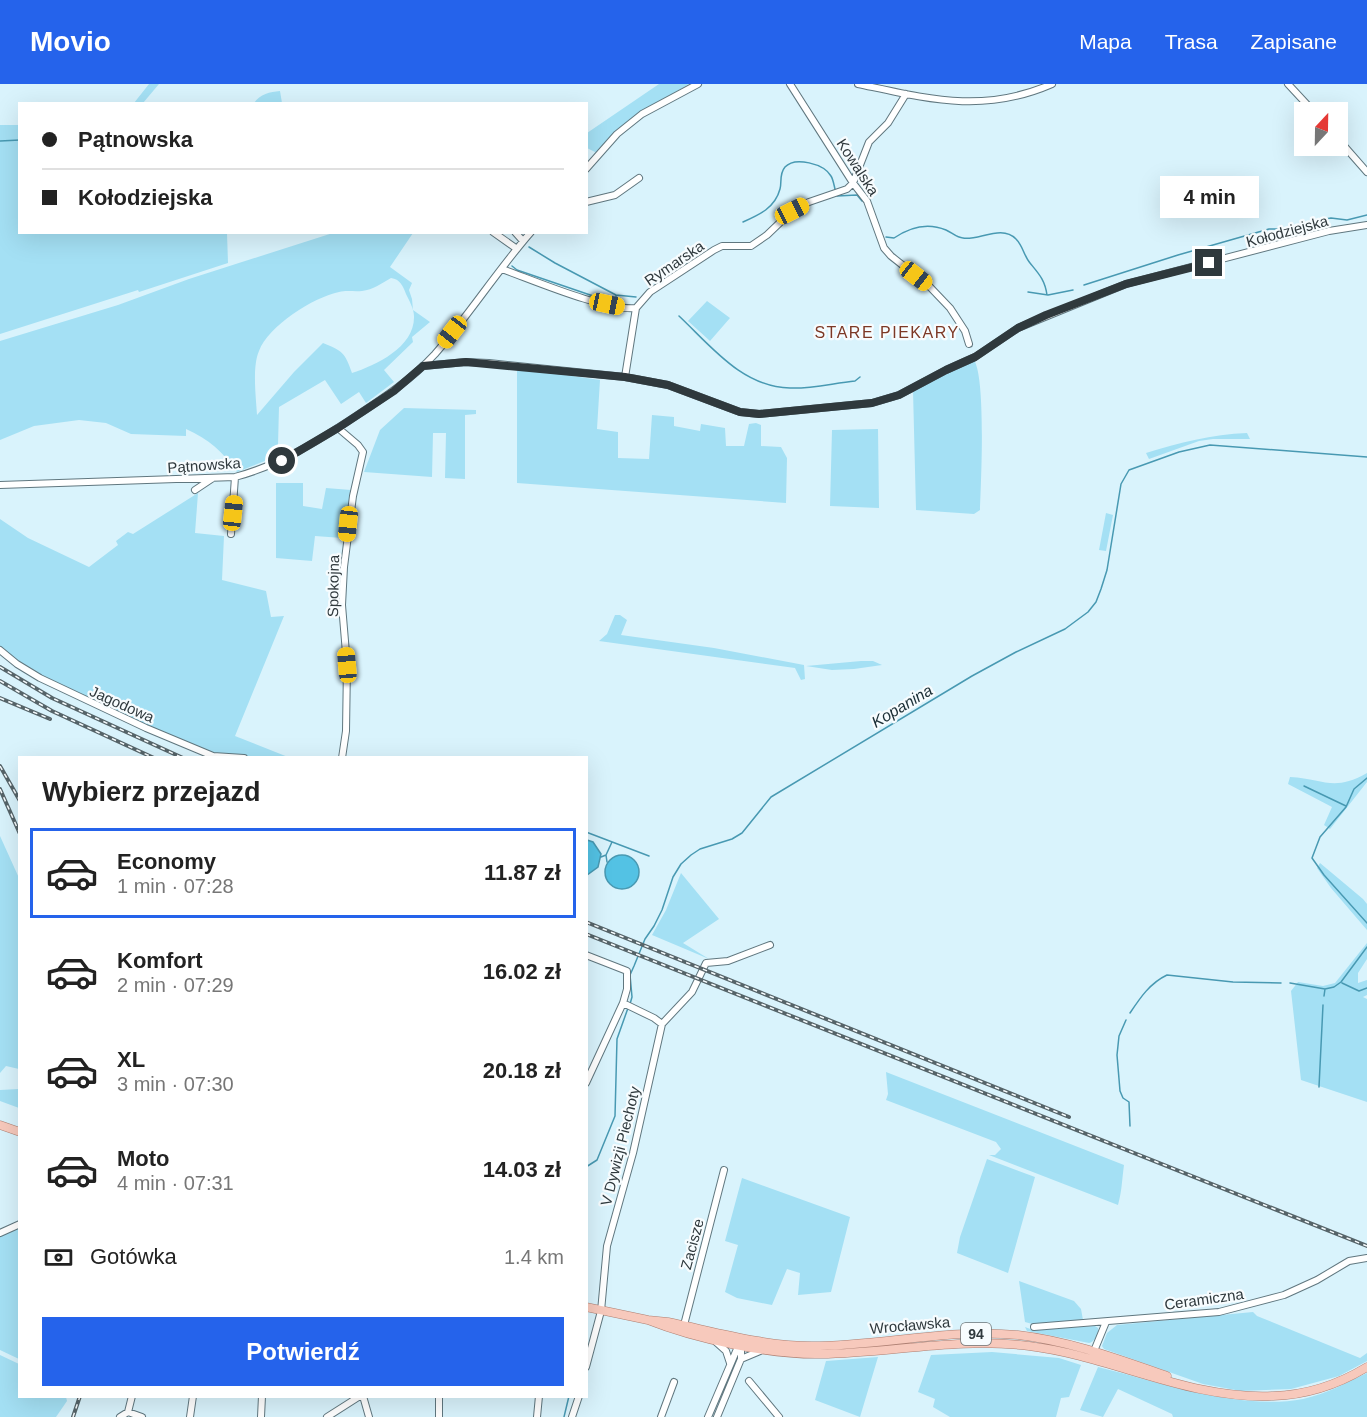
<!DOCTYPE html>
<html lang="pl">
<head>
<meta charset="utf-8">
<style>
	:root { --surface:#fff; --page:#f2f2f2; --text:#222; --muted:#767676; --line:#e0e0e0; --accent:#2563eb }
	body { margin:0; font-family:Arial,sans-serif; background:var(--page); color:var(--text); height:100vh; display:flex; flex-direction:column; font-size:22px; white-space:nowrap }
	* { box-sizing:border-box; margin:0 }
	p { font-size:20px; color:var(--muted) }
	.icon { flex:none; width:33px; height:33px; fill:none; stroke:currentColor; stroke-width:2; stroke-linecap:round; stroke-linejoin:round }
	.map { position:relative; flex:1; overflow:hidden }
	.side { position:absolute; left:18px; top:672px; width:570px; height:642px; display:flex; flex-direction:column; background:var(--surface); border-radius:0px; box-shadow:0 6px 24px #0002 }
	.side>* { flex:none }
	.hud { position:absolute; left:18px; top:18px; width:570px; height:132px; border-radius:0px; box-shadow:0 6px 24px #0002; display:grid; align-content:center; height:132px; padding:0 24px; background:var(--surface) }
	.needle { width:39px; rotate:22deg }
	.fabs { position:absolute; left:1294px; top:18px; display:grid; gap:12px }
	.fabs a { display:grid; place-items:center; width:54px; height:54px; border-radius:0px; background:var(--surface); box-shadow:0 6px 24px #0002; font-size:30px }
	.end { position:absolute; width:27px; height:27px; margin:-14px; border:8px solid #2f393d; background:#fff; box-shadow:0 0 0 3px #fff }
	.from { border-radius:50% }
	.bubble { position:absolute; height:42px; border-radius:0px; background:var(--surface); box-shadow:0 6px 24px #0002; font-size:20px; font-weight:600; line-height:42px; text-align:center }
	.car { position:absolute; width:18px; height:36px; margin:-18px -9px; border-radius:8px; box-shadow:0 0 4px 2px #0007; background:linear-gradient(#f5c518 24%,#345 0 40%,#f5c518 0 76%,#345 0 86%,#f5c518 0) }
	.hud b { display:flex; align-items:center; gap:21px; height:57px; font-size:22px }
	.hud b+b { border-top:2px solid var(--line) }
	.hud i { width:15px; height:15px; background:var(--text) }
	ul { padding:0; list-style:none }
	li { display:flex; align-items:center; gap:18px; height:90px; margin:0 12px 9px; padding:0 12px; border:3px solid transparent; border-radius:0px }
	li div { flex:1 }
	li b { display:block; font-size:22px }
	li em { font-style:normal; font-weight:600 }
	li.active { border-color:var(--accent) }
	li>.icon { width:54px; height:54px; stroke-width:1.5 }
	h2 { padding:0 24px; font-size:27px; line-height:72px }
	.pay { display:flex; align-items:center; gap:15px; height:66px; padding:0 24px; font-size:22px }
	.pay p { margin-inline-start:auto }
	.action { display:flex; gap:12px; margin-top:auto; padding:12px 24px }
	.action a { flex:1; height:69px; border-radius:0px; background:var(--accent); color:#fff; font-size:24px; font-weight:600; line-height:69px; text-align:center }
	header { display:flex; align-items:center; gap:36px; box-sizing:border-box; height:84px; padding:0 30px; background:var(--accent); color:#fff }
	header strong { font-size:28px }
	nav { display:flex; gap:33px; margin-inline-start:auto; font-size:21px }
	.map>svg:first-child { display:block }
	.green { fill:#a4e0f4; fill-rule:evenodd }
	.water { fill:#53c2e4; stroke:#4899b2; stroke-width:1.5 }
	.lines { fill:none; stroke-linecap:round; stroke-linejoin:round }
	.stream { stroke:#4899b2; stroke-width:1.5 }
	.minor-casing { stroke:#60777f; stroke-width:8 }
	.major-casing { stroke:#ad7f72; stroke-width:9 }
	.minor { stroke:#fff; stroke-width:6 }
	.major { stroke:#f7c9bc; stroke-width:8 }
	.rail-casing { stroke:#566469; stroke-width:4 }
	.rail { stroke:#f7fcfe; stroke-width:1.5; stroke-dasharray:4.5; stroke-linecap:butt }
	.route { stroke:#2f393d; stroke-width:8 }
	.labels { text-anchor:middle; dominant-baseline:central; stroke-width:4.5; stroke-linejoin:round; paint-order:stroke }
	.shield { fill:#f7fcfe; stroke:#6b7477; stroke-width:1.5 }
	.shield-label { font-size:14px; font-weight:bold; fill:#2f393d }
	.street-label { font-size:15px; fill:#2f393d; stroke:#f7fcfe }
	.neighbourhood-label { font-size:16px; letter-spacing:1.5px; fill:#7c3825; stroke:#f7fcfe }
	.water-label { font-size:16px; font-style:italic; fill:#1b2f36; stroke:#f7fcfe }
</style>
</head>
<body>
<header>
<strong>Movio</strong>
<nav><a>Mapa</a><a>Trasa</a><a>Zapisane</a></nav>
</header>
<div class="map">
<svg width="1367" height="1333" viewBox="0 0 1367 1333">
	<rect width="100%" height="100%" fill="#d9f3fc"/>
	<!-- green -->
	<path class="green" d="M149,0h10l-16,19h-9z
		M659,0h30l-47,28 -45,41 -10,-5v-15z
		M280,7l2,12h-28c6,-9 16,-11 26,-12z
		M0,41h19l1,107 207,1 1,30 -89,29 -1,-2 -138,44z
		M336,148l77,1 -23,34 22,16 -3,7 3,9 1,11 17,12 -18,15 1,5 -29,28 10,12 -28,21 -7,-11 -18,12 -16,-24 -46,27 -1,38 -5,4 2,8 -38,15c-14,-20 -28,-33 -51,-43v7l-55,-2 -25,-11 -27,-3 -45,6 -34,14v-99l118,-36 71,-26zM391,194c9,1 12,8 15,16 3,6 8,15 8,22 1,31 -38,49 -62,57 -7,-20 -9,-22 -29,-30l-29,29 -37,43c-1,-18 -5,-48 2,-64 9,-25 55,-54 80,-59 8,-2 15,0 23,-1 11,-1 20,-8 29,-13z
		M707,217l23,17 -20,23 -22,-20z
		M974,276c12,19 7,122 6,150l-6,4 -58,-4 -3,-120 33,-18z
		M517,284l83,12 -3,49 21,3v26l31,1 3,-44 22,2v9l26,5 1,-7 24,4 1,18h18l5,-22 7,-1 5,2v21l20,1 6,11 -1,45 -269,-20z
		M404,324l72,2v4l-11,1v64l-20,-1 1,-45h-13l-1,44 -68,-5 16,-42z
		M878,345l1,79 -49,-2 2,-76z
		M1247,349l3,6h-37l-14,2 -50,18 -3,-6c33,-10 66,-19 101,-20z
		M276,399h27v23l19,3 4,-21 25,2 -9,48 -27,-2 -3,25 -36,-3z
		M198,409l-3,40 29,3 -2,44 44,11 5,26 13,-1 -49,120 53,21h-37l-12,-3h-24l-100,-42 -54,-25 -42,-24 -19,-16v-128l28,19 61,29 29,-22 -2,-4 12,-9 5,2z
		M1106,429l7,2 -7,36 -7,-1z
		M615,531h5l7,5 -6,15 93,13 90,17 1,14 -4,1 -6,-12 -196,-27 8,-7z
		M861,577h12l9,4 -28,4 -22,1 -26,-4z
		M1367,689v9l-37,47 -6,-4 8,-18 -44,-23 2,-7c35,2 43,15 77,-4z
		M0,752l19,42v191l-13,-3 -6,7z
		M1320,779l43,36 4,5v26l-36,-42 -14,-20z
		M681,789l38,46 -36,24 26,16 -57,-24 14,-25z
		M1367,859v16l-9,14v10l9,-3v15l-4,2 4,2v103l-66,-22 -10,-89 7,-9 25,4 12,-3z
		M886,988l238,93c-2,14 -2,26 -6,40l-129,-50h6l6,-6 -5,-7 -110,-42 2,-6z
		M19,1005v19l-19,-7v-11z
		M987,1075l48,18 -27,96 -51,-20 3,-16z
		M742,1094l108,39 -19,75 -33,3 2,-22 -13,-4 -15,36 -35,-7 -12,-6 13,-47 -13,-4z
		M19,1142v133l-19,-9v-115z
		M1019,1197l55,20 7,8 2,11 -47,5 -11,-3z
		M1253,1228l4,4 103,42 7,-5v8l-28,15 -48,13 -50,2 -38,-7 -99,-35 -2,-3 5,-13 10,-8z
		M1095,1242l3,2c1,5 -3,14 -9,15l-62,-12 -2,-4 8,3z
		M992,1268l67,6 22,7 -12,32 -8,1 -5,19h-106l-17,-10 2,-8 -17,-7 13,-37z
		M0,1271l19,9 1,32 46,1 1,4 -11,16h-56z
		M878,1273l-18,60 -45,-17 11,-39z
		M1098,1283c61,15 142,44 205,32 23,-5 43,-16 64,-26v44h-194l-1,-3 -54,-25 -15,28 -23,-7z"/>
	<!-- water -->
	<path class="water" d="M587,756l6,2 8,12 -3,13 -11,8z
		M605 788a17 17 0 1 1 34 0a17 17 0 1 1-34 0Z"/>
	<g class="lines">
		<!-- stream -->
		<path class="stream" d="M0,57l20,-1
			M837,112l20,-1 5,6
			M743,138c16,-7 32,-14 37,-33 2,-7 -1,-15 5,-22 10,-11 39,-3 46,9 2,3 3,9 4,13
			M886,153l8,1c16,-11 33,-16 52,-8 5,2 11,8 17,8 15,3 39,-14 53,1 7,7 8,17 14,24 9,11 15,17 17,32
			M529,163l26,16 61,32 20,2
			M512,182l5,4 82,28 17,-1v-2
			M1084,201l94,-30 91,-26h29l16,-8 17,-3 16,2 20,-5
			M1028,208l20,3 25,-5
			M679,232c32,30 63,71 111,72 21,1 44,-5 65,-7l5,-4
			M1367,694l-13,11 -8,18 -26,30 -8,21 12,17 43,48
			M1304,702l42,20
			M586,748l63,24
			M606,771l1,7
			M601,773l5,-2 6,-13
			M1290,899l35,6 9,-2 7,-5 26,-35
			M1342,899l17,8 8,-3
			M1324,912l1,-7
			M630,920l2,-7 -2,-22 4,-9 11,-27 9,-13 8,-16 11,-33 8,-13 10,-9 9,-6 32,-10 10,-6 29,-36 201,-121 44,-24 49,-23 23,-17 8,-10 5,-13 6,-19 14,-86 8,-14 50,-18 31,-7 157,12
			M1130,929c10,-15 20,-30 37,-38l66,7 48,1
			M1126,936l-7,16 -2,19 3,36 3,7 6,4 1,24
			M1319,1003l4,-82
			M586,1083l11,-7 18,-44 2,-77 11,-31
			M564,1333l5,-21"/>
		<defs>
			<path id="minor" d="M790,0l63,99 14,18 17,47 7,8 38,30 21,22 15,23 4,13
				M858,0c71,15 125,30 194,0
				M1288,0l26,28
				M1338,55l29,33
				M586,85l31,-35 25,-20 56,-30
				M586,118l29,-7 24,-17
				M493,148l24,17
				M515,148l8,9
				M502,185c31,11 103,42 134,39
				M423,282l43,-4 23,1 136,14 43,8 72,27 20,2 112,-11 27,-8 47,-25 29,-13 43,-29 108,-44 203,-53 38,-6
				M625,293l11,-69 14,-16 64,-42 8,-4h29l16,-11 25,-24 17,-9 38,-13 6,-6 16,-41 19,-19 18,-29
				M338,344l20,17 5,7 -10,44 -9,71 -2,38 5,60 -1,66 -4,27
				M0,401l235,-8c45,-12 83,-36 121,-61 29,-19 56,-37 79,-62 34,-39 62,-83 96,-122
				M195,406l18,-12
				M231,450l4,-57
				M0,566l17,14 23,14 106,50 67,28 31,2
				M586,871l41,16v18l-4,14
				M662,940l30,-32 14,-29 22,-2 42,-16
				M586,999l37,-80 31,15 8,6 -29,129 -26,93 -6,65 -15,56
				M0,1149l20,-9
				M684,1241l40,-155
				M1034,1243l185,-15 65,-17 33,-15 32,-19 18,-3
				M716,1258l10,9 4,12
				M1094,1267l12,-29
				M741,1275l19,-8
				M749,1297l30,36
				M363,1312l6,21
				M128,1328l14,5
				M120,1333l8,-5 4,-16
				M190,1333l3,-21
				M261,1333l1,-21
				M327,1333l33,-21
				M439,1333v-21
				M537,1333l2,-21
				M572,1333l7,-21
				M661,1333l13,-35
				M708,1333l29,-68 5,-4
				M717,1333l24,-58v-14"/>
			<path id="major" d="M0,1041l20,7
				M586,1223l62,13 20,2c48,10 96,24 144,24 69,0 137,-18 206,-11 52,6 100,24 149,41
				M648,1236c48,19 122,35 173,34 69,-1 138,-17 208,-8 82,10 160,54 244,50 33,-1 66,-12 94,-29"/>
		</defs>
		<!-- minor casing -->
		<use href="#minor" class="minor-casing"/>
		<!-- major casing -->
		<use href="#major" class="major-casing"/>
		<!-- minor -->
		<use href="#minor" class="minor"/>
		<!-- major -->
		<use href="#major" class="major"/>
		<defs>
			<path id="rail" d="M0,583l52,31 131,60
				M0,597l52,30 102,47
				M0,614l50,21
				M0,682l20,35
				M0,705l20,45
				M586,838l483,195
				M586,850l781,312
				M73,1333l7,-21"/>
		</defs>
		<!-- rail casing -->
		<use href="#rail" class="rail-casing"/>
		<!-- rail -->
		<use href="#rail" class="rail"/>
	</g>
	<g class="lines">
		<!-- route -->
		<path class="route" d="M282,377l56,-33 56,-37 29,-25 43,-4 159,15 43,8 72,27 19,2 113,-11 27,-8 47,-25 29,-13 43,-29 28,-13 80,-31 83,-21"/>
	</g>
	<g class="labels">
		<!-- shield labels -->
		<rect class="shield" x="961" y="1239" width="30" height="22" rx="4.5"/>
		<g class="shield-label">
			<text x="976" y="1250">94</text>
		</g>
		<!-- street labels -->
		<g class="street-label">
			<text transform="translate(858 83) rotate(57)">Kowalska</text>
			<text transform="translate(1287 147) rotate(-15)">Kołodziejska</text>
			<text transform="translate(674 179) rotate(-34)">Rymarska</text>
			<text transform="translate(204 381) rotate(-4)">Pątnowska</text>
			<text transform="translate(333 502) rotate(-89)">Spokojna</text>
			<text transform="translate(122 620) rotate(24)">Jagodowa</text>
			<text transform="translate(620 1062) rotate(-76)">V Dywizji Piechoty</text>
			<text transform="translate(692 1160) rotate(-75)">Zacisze</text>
			<text transform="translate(1204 1215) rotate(-8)">Ceramiczna</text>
			<text transform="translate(910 1241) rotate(-5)">Wrocławska</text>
		</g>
		<!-- neighbourhood labels -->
		<g class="neighbourhood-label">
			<text x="887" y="248">STARE PIEKARY</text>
		</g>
		<!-- water labels -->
		<g class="water-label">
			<text transform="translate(902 622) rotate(-31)">Kopanina</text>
		</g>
	</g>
</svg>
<div class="fabs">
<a><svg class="needle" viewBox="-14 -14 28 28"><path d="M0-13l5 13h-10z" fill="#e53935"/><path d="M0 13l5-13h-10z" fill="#767676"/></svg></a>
</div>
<i class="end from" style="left:282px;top:377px"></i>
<i class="end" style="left:1209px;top:179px"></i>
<div class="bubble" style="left:1160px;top:92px;width:99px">4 min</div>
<i class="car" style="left:792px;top:127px;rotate:63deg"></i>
<i class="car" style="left:916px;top:192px;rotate:128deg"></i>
<i class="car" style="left:607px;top:220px;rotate:102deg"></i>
<i class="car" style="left:452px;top:248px;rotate:218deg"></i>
<i class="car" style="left:233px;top:429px;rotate:6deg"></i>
<i class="car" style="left:348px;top:440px;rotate:186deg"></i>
<i class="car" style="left:347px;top:581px;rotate:355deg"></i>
<div class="hud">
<b><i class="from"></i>Pątnowska</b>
<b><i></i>Kołodziejska</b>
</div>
<section class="side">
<h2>Wybierz przejazd</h2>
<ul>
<li class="active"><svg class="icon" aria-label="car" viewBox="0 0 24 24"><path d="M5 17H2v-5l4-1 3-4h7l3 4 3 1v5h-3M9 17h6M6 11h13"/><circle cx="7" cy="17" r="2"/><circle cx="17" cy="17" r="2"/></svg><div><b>Economy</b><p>1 min · 07:28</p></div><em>11.87 zł</em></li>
<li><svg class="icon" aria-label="car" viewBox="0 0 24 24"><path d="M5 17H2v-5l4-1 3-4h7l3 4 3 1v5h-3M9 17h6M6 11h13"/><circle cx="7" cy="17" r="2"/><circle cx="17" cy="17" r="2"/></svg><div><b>Komfort</b><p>2 min · 07:29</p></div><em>16.02 zł</em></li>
<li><svg class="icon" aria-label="car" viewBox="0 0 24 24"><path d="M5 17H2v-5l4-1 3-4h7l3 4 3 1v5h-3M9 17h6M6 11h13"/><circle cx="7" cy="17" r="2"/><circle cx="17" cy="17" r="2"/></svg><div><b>XL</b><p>3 min · 07:30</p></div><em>20.18 zł</em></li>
<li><svg class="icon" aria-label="car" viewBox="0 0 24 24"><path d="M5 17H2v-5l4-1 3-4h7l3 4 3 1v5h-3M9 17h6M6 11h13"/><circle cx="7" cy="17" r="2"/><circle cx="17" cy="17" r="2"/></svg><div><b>Moto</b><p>4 min · 07:31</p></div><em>14.03 zł</em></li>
</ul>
<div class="pay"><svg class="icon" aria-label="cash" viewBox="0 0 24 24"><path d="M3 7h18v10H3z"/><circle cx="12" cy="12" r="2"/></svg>Gotówka<p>1.4 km</p></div>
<div class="action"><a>Potwierdź</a></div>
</section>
</div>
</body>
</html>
